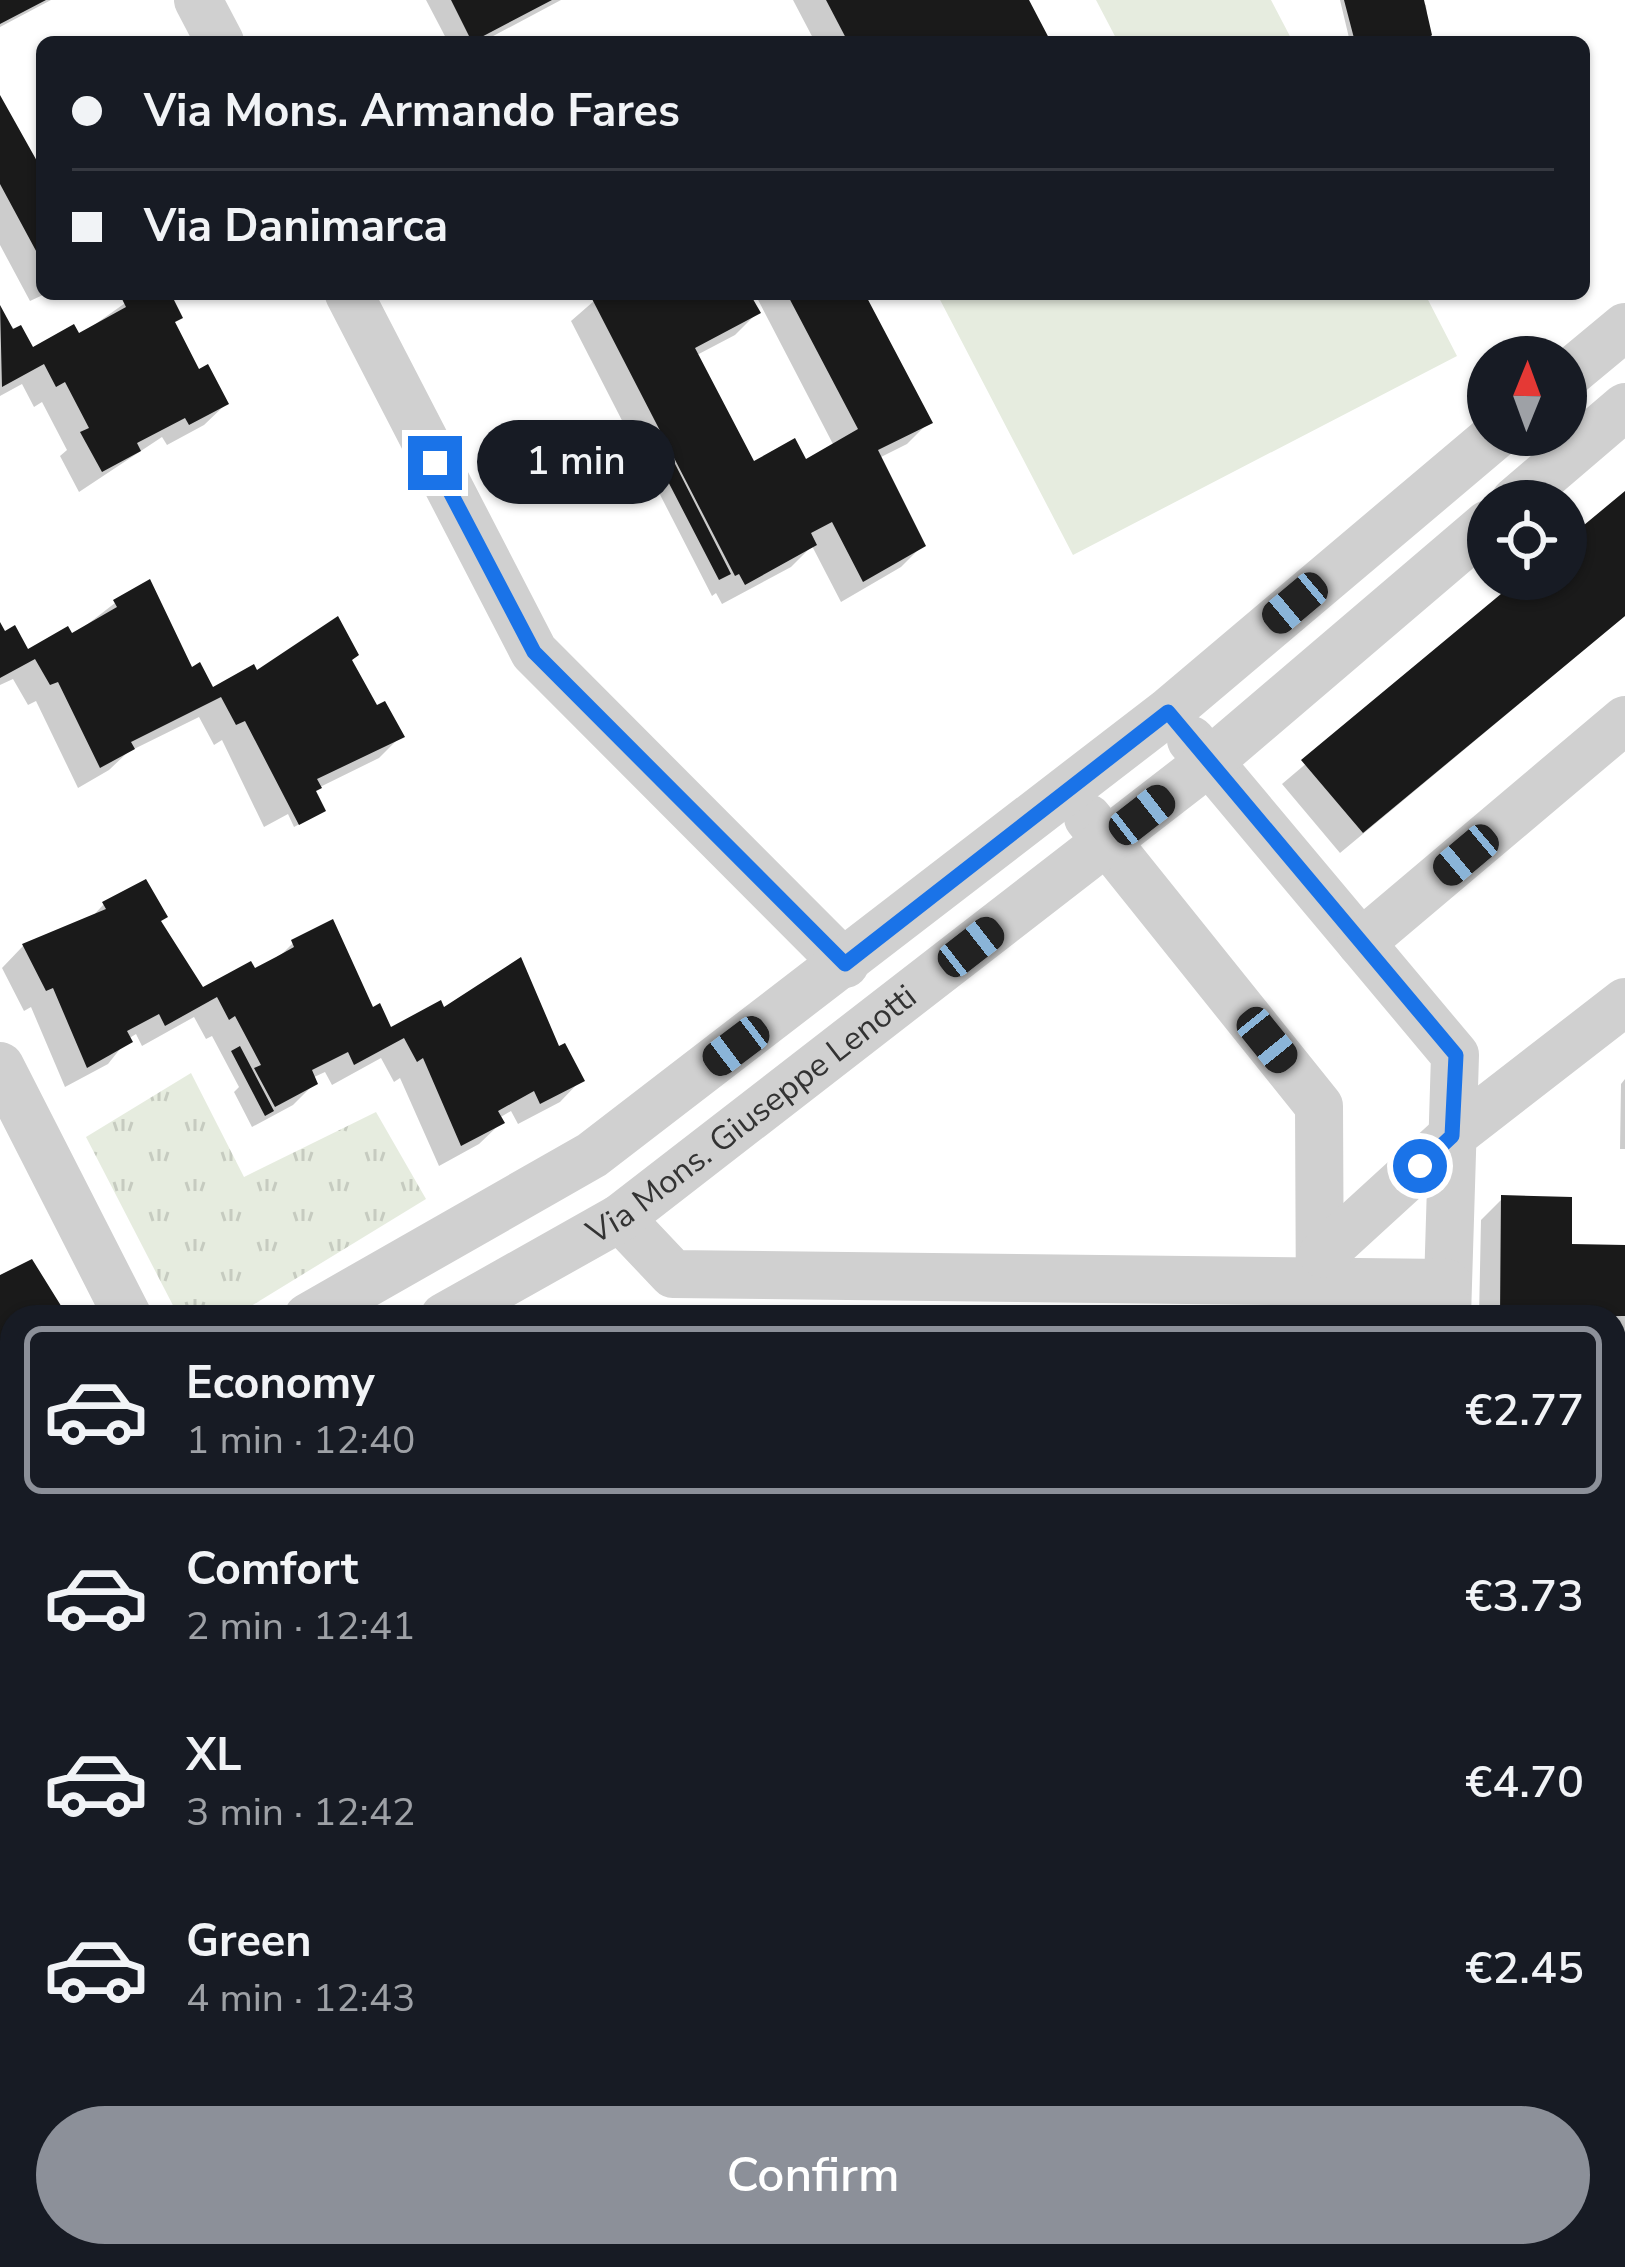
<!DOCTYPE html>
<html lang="en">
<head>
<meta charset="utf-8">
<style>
	:root { --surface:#171b24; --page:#20242c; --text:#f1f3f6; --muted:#9ea1a6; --line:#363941; --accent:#8c9099 }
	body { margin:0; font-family:"Nunito Sans",sans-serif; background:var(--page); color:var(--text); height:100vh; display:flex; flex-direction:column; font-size:45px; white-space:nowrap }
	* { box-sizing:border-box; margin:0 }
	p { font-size:39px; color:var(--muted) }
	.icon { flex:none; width:66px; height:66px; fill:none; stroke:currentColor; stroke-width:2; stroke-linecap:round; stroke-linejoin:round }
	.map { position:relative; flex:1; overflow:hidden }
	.panel { position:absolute; left:0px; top:1305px; width:1626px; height:963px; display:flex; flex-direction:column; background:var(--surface); border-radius:36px 36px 0 0; box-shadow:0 3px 9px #0004 }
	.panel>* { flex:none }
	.top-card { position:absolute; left:36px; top:36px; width:1554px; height:264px; border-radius:18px; box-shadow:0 3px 9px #0004; display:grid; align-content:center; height:264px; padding:0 36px; background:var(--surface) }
	.needle { width:78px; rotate:1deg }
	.tools { position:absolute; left:1467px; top:336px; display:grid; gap:24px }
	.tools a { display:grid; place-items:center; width:120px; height:120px; border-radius:50%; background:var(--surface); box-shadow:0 3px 9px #0004; font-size:60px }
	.end { position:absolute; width:54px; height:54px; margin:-27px; border:15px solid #1a73e8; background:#fff; box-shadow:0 0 0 6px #fff }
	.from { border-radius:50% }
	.bubble { position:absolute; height:84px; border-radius:42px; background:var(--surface); box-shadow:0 3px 9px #0004; font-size:39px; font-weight:600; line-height:84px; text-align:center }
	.car { position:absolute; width:36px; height:72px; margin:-36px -18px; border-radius:15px; box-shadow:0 0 9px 3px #0007; background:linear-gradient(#222 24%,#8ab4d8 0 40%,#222 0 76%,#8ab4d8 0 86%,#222 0) }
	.top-card b { display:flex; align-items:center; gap:42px; height:114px; font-size:45px }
	.top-card b+b { border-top:3px solid var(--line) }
	.top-card i { width:30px; height:30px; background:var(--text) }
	ul { padding:21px 0 0; list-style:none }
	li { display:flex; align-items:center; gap:36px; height:168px; margin:0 24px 18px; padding:0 12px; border:6px solid transparent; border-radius:18px }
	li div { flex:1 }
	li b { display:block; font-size:45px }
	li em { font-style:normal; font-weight:600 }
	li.current { border-color:var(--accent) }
	li>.icon { width:108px; height:108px; stroke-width:1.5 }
	.primary-button { display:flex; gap:24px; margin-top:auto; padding:24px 36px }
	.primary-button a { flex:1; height:138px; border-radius:72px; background:var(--accent); color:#fff; font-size:48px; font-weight:600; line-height:138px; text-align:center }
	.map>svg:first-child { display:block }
	.park { fill:url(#park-tufts) }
	.pitch { fill:#e6ecdf }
	.shadow { fill:#0003 }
	.building { fill:#1a1a1a }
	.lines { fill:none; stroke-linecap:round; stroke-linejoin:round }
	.path { stroke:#cdcdcd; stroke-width:8; stroke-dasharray:6 6; stroke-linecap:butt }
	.street { stroke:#d0d0d0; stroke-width:48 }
	.route { stroke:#1a73e8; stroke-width:15 }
	.labels { text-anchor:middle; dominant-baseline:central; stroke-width:12; stroke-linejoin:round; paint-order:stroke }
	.street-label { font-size:33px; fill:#333; stroke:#fff }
</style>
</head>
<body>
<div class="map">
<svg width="1625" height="2267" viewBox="0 0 1625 2267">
	<defs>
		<pattern id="park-tufts" width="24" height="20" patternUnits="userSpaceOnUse" patternTransform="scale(3)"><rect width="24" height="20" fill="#e6ecdf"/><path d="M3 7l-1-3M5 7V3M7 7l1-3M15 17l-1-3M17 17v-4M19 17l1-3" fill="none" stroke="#c6cbc0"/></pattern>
	</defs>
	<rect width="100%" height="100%" fill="#fff"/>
	<!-- park -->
	<path class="park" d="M191,1073l53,104 132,-65 50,87 -193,118h-54l-93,-180z
		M1614,1940h11v277h-11z"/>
	<!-- pitch -->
	<path class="pitch" d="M1096,0h175l22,42h-175z
		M937,294h488l32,62 -384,199z"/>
	<!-- shadow -->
	<path class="shadow" d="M0,0h51l-51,27z
		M426,0h135l-79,42h-34z
		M793,0h233l22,42h-233z
		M1340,0h79l7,5 3,29 -8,8h-71z
		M0,101l42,73 3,120 -15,7 -30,-56z
		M138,294h29l6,30 25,49 28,31 -22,21 -37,20 -5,-8 -83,55 -19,-36 7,-6 -25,-48 -8,5 -12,-23 -22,12v-85l31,40 46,-14z
		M602,294h144l11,19 -22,22 -40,21 57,109 53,-2 29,-17 -79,-152h107l67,128 -22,22 -28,14 44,87 -22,22 -60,35 -29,-56 -21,21 -69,37 -6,-11 -4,3 -141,-275z
		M1625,495v121l-285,237 -58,-69 242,-205h42v-35z
		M115,603l97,88 44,-16 93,-14 26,48 26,27 -22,22 -61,30 -4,4 4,22 -24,13 -6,-13 -24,13 -42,-87 -8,5 -15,-28 -71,35 -19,18 -31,18 -42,-87 -8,4 -15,-26 -13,6v-57l27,25 44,-16z
		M104,904l55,18 43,69 73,-30 18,-18 97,88 53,-19 114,38 24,30 -21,22 -42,22 -7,-13 -12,7 2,5 -22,21 -40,22 -39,-88 -6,4 -13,-24 -49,27 -7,-13 -13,6 3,5 -22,22 -41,22 -18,-35 5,-5 -27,-51 -6,3 -12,-22 -52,29 -6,-12 -8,5 -20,25 -43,23 -34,-80 -7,4 -22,-43 21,-22 67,-27z
		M1625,1079v70h-5l1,-65z
		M1503,1198l66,49 56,1v90l-11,-1v-20h-135l2,-97z
		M0,1279l63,38h-51v36l-12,6z
		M1614,1581h11v127l-11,-1z
		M12,1683v125l-12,5v-125z"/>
	<!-- building -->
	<path class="building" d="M0,0h46l-46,24z
		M451,0h101l-80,42z
		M826,0h203l22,42h-203z
		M1344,0h80l8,35 -7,7h-70z
		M0,95l42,75v92l-42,-78z
		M132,294h39l12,24 -8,4 24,47 9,-5 21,40 -40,21 -4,-7 -48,25 4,8 -39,21 -22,-40 9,-4 -24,-46 -9,5 -12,-23 -42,23 -2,-82 13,24 8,-4 12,22 41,-23 5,9 47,-26 -4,-8z
		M597,294h153l11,19 -66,35 59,113 41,-23 11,21 52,-30 -71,-135h78l68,129 -55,27 48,96 -63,36 -31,-60 -21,11 6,12 -72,40 -6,-11 -4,2 -144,-279z
		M672,458l59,116 -12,6 -60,-116z
		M1625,491v125l-262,217 -62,-73 218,-181h47v-39z
		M150,579l42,88 8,-5 13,25 41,-23 3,6 81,-54 21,39 -7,5 25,45 8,-4 20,36 -88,42 5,9 -6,3 10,20 -27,14 -54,-104 -9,4 -15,-28 -90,45 4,7 -35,19 -42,-86 -8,3 -15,-26 -35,19v-56l5,9 10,-6 13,24 40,-23 4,7 45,-26 -4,-7z
		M146,879l22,38 -7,4 42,66 48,-26 4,7 21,-11 18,-10 -3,-7 42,-21 40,88 7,-4 11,24 50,-27 3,7 77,-50 38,89 6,-3 20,38 -45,23 -6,-13 -36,20 7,12 -44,23 -38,-88 -6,4 -13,-24 -50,27 -6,-13 -36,18 6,14 -43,23 -21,-39 7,-3 -26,-49 -6,4 -12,-23 -52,29 -6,-12 -32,17 6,11 -46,26 -34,-80 -7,3 -24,-47 84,-35 -4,-7z
		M240,1046l34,65 -9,5 -34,-65z
		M1501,1195l71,2v47l53,1v71l-125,1z
		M32,1259l36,58h-56v27l-12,6v-75z
		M1614,1578h11v109h-11z
		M12,1680v117l-12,5v-117z
		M1614,1840h11v72l-11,-1z"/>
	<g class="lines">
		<!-- path -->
		<path class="path" d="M1614,1560h11"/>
		<!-- street -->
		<g class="street">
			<path d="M198,0l22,42"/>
			<path d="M349,294l185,358 311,312"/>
			<path d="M1566,376l59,-49"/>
			<path d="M1515,501l110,-94"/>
			<path d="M1191,740l264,315 -8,262"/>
			<path d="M1088,818l231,288 1,211"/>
			<path d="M1361,943l264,-223"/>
			<path d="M0,1066l128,251"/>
			<path d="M620,1218l53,56 774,9"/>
			<path d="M1323,1254l129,-118 173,-134"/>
			<path d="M308,1317l284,-162 576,-443 328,-277"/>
			<path id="s1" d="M444,1317l176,-99 589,-456 279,-238"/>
			<path d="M0,1460l12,-5"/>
			<path d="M0,1532l12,-4"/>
			<path d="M1614,1765h11"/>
			<path d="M1614,1929h11"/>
			<path d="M1614,2032h11"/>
			<path d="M1614,2131h11"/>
			<path d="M0,2245l12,1"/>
			<path d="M1407,2256l218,2"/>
			<path d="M145,2267l4,-11"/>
			<path d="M1310,2267v-11"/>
		</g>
	</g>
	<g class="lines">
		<!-- route -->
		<path class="route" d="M435,463l99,189 311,312 323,-252 288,343 -4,81 -32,30"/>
	</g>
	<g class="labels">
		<!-- street labels -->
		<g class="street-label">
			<text stroke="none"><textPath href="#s1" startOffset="369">Via Mons. Giuseppe Lenotti</textPath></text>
		</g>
	</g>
</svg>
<div class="tools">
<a><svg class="needle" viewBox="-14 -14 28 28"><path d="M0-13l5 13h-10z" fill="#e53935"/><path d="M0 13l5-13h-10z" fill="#9ea1a6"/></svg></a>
<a><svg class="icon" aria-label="locate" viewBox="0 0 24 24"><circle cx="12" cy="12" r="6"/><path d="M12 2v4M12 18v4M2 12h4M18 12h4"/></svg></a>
</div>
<i class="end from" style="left:1420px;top:1166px"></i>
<i class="end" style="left:435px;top:463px"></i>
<div class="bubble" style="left:477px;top:420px;width:198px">1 min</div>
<i class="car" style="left:1295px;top:603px;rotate:230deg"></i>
<i class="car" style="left:1142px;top:815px;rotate:52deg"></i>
<i class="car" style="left:1466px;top:855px;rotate:230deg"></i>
<i class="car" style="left:971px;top:947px;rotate:52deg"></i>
<i class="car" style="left:1267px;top:1040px;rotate:141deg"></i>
<i class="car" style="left:736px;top:1046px;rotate:233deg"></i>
<div class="top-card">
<b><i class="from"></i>Via Mons. Armando Fares</b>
<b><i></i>Via Danimarca</b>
</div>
<section class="panel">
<ul>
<li class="current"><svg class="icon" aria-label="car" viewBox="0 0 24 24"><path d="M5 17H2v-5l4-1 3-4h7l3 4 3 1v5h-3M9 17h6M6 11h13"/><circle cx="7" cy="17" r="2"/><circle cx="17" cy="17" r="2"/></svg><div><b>Economy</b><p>1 min · 12:40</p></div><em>€2.77</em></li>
<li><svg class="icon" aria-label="car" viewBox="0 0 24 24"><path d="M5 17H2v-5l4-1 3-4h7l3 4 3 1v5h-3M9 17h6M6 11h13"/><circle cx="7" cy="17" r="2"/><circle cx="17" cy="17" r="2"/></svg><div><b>Comfort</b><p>2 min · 12:41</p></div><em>€3.73</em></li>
<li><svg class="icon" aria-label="car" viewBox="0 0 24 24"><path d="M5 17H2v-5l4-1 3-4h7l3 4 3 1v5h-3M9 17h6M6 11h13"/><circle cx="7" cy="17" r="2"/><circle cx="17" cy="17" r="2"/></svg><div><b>XL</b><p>3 min · 12:42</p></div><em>€4.70</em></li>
<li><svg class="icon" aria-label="car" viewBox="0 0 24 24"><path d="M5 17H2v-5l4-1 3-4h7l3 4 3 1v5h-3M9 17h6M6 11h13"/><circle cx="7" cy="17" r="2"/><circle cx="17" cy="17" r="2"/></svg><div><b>Green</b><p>4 min · 12:43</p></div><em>€2.45</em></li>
</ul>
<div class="primary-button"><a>Confirm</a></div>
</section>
</div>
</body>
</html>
